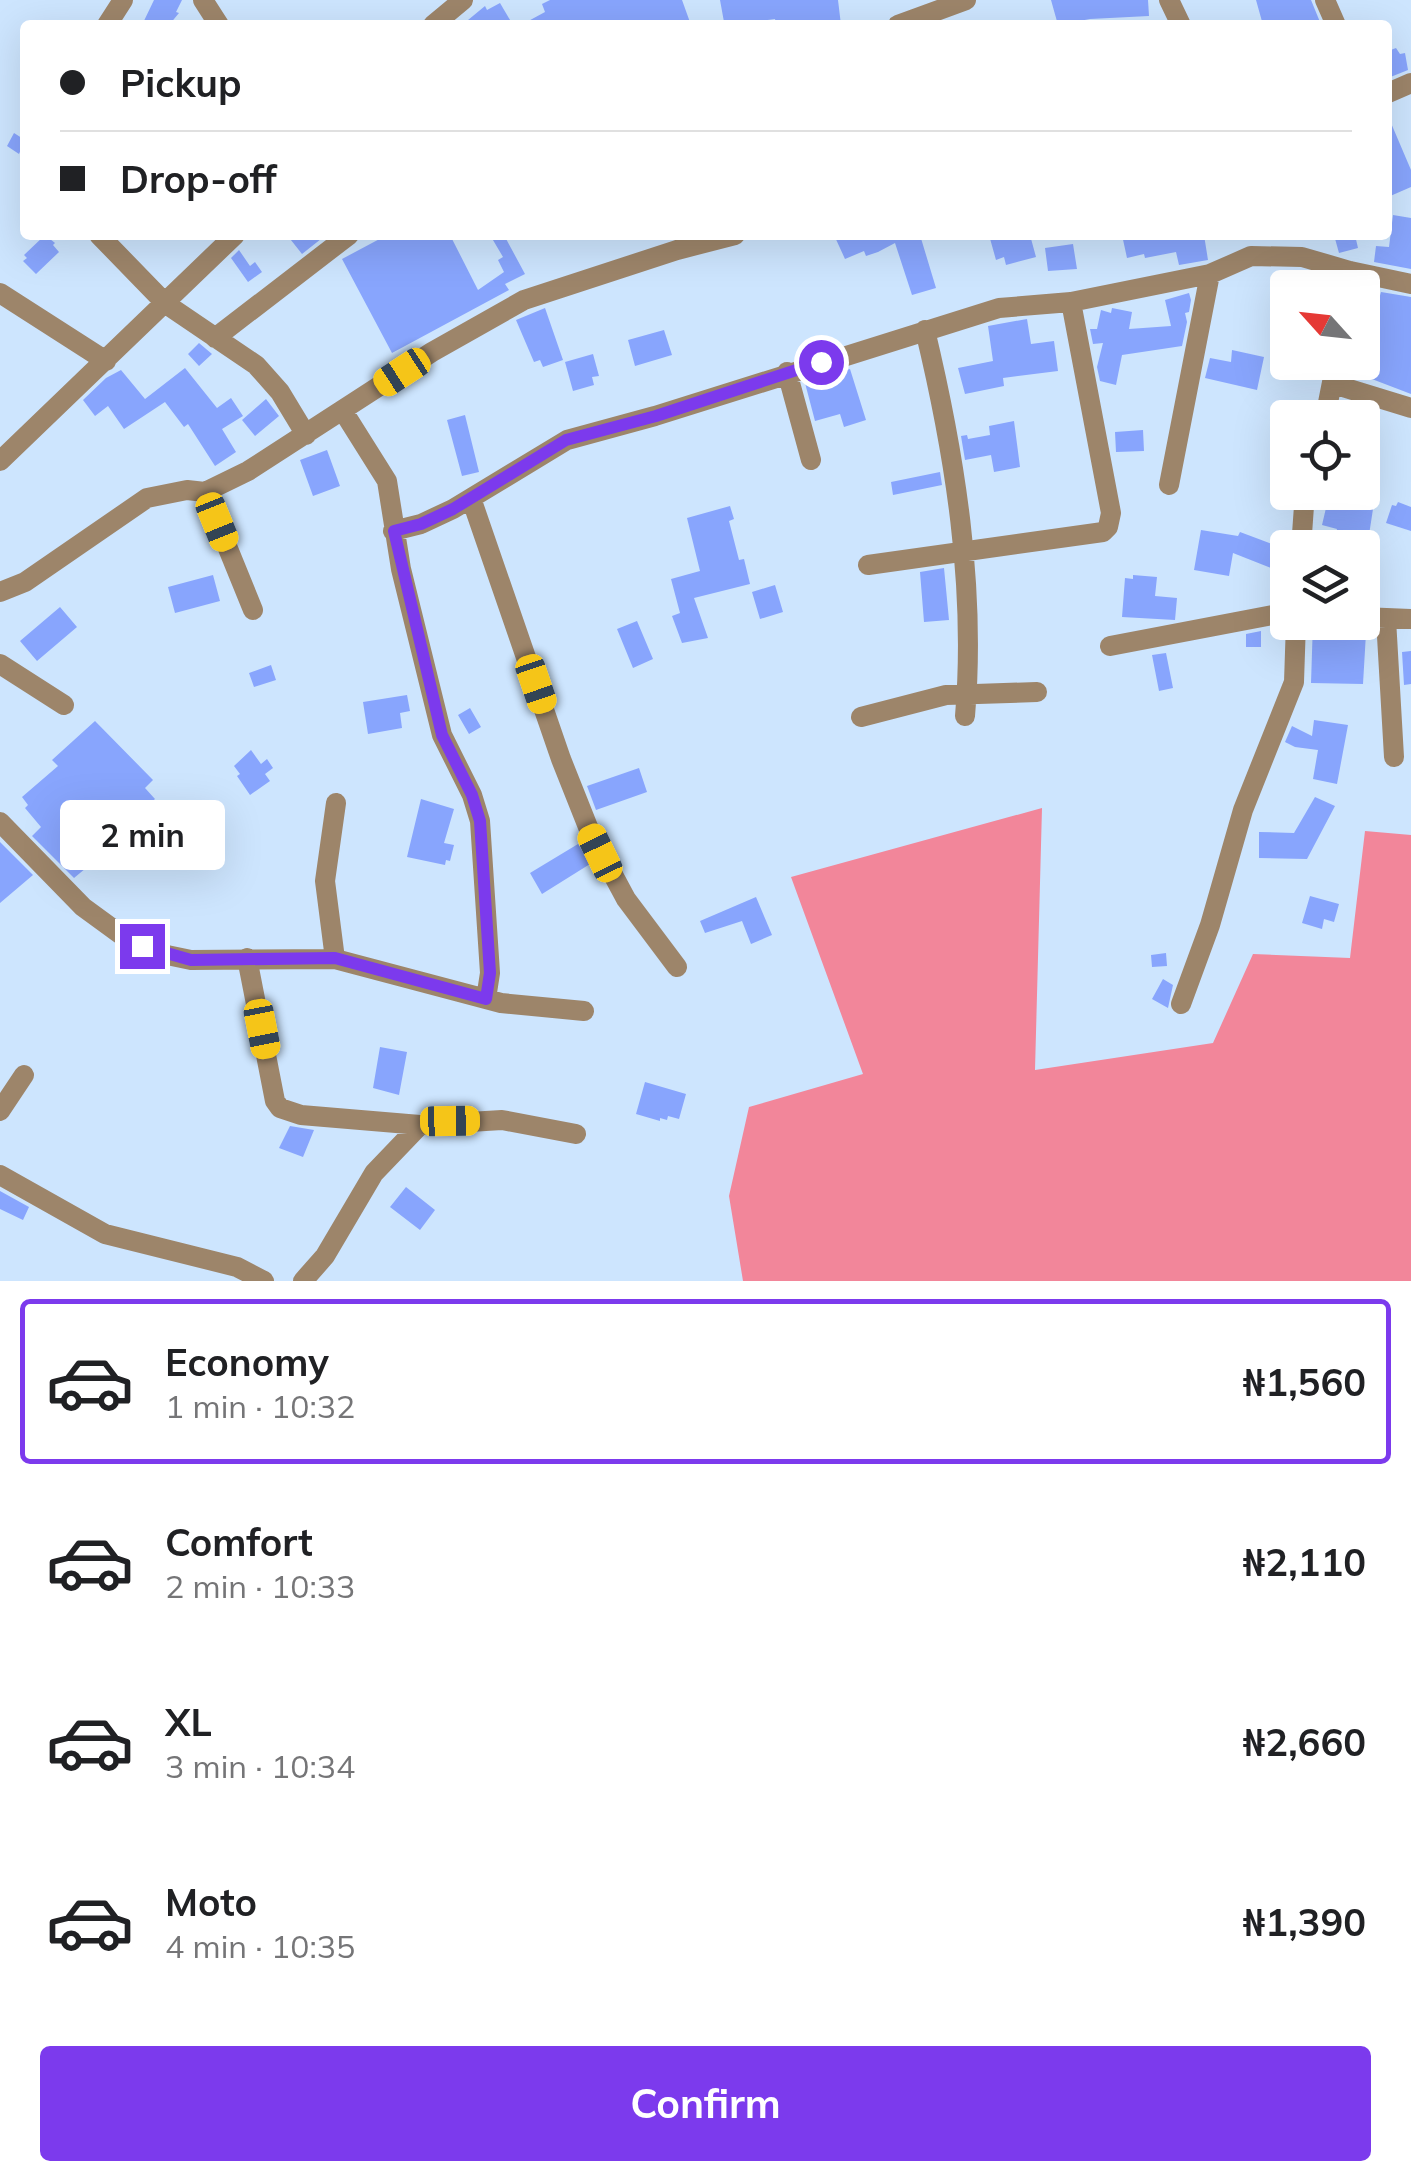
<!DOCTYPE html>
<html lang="en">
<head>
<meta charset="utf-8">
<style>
	:root { --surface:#fff; --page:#f6f6f6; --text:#202124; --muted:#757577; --line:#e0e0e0; --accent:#7c3aed }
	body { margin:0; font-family:Mulish,sans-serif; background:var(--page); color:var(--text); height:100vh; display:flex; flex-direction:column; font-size:38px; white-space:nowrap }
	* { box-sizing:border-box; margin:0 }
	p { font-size:32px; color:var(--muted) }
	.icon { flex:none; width:55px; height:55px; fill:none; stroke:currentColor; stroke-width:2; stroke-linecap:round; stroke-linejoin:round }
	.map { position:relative; height:1281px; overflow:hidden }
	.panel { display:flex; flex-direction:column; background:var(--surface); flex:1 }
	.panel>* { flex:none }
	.top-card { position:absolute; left:20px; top:20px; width:1372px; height:220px; border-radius:10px; box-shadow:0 10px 40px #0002; display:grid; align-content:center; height:220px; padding:0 40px; background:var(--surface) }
	.needle { width:65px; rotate:297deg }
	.controls { position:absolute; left:1270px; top:270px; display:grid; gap:20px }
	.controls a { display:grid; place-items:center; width:110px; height:110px; border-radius:10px; background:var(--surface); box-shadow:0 10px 40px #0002; font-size:50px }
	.end { position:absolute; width:45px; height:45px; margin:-22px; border:12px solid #7c3aed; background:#fff; box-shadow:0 0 0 5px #fff }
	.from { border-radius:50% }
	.bubble { position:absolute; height:70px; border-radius:10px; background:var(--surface); box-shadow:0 10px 40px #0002; font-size:32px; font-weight:700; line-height:70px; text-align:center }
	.car { position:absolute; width:30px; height:60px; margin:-30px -15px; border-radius:12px; box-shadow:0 0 8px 2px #0007; background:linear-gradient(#f5c518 24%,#345 0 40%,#f5c518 0 76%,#345 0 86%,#f5c518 0) }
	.top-card b { display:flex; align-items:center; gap:35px; height:95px; font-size:38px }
	.top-card b+b { border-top:2px solid var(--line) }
	.top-card i { width:25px; height:25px; background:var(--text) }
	ul { padding:18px 0 0; list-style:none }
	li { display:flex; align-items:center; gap:30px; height:165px; margin:0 20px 15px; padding:0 20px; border:5px solid transparent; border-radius:10px }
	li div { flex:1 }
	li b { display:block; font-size:38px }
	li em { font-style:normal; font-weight:700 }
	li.selected { border-color:var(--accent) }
	li>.icon { width:90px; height:90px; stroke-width:1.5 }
	.cta { display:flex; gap:20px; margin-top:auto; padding:20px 40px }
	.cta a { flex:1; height:115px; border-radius:10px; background:var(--accent); color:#fff; font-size:40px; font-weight:700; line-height:115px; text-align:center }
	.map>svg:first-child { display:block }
	.forest { fill:#f2869a }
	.building { fill:#88a5fd }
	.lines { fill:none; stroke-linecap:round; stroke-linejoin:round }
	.minor { stroke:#9d856a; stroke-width:20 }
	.route { stroke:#7c3aed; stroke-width:12 }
</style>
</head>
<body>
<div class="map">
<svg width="1411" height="1281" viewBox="0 0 1411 1281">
	<rect width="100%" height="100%" fill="#cde5fe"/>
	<!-- forest -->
	<path class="forest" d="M1042,808l-7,262 178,-27 40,-89 97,4 15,-127 46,4v446h-668l-14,-85 20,-89 114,-33 -72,-197z"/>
	<!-- building -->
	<path class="building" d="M154,0h28l-6,12 3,1 -10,12h-27z
		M550,0h132l9,25h-170l24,-13 -3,-8z
		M720,0h118l3,25h-47l-1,-4 -17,3 -1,-5 -45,6 -1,-4 -5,1z
		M1051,0h97l1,16 -59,3 -32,6z
		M1256,0h55l9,22 -57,3z
		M500,3l13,22h-51l23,-19 2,4z
		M1396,48l4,6 5,-1 3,17 -20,8v-27z
		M1388,116l23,54v17l-23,10z
		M14,133l11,7 -6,14 -12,-8z
		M1393,215l18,3v51l-37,-7 2,-16 13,1z
		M45,235l10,8 -2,2 6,7 -23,22 -13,-13 4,-3 -3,-3z
		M287,235h39l-24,19z
		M387,235h63l28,55 26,-18 -6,-12 5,-3 -13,-22h14l21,39 -20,10 4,6 -117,63 -50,-94z
		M834,235h86l16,53 -24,7 -17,-52 -17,9 -12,4 -2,-5 -19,8z
		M989,235h41l6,22 -30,8 -2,-8 -8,3z
		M1122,235h82l4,25 -29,5 -3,-13 -31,6 -1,-4 -17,4z
		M1334,235h21l3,13 -19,5z
		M1073,244l4,25 -29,2 -3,-23z
		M239,250l11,16 5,-4 7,10 -14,10 -17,-24z
		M1381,292l30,5v97l-47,-18 6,-26 -8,-3v-29l7,2 5,-22 5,1z
		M1189,293l2,7 -2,12 -4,1 2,9 -5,24 -60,9 -6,30 -16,-4 -3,-14 6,-24 -10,1 -3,-15h7l4,-19 10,3 1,-5 20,4 -3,17 42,-3 -6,-26z
		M545,308l18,52 -20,7 -3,-7 -6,2 -18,-42z
		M1027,319l4,25 23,-3 4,30 -55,7 1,8 -39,8 -7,-26 35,-7 -5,-35z
		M664,330l8,25 -37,11 -7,-26z
		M199,343l13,11 -13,12 -11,-12z
		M1232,350l32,7 -7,33 -52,-12 5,-20 21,4z
		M593,354l6,22 -7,1 2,8 -21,6 -8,-29z
		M185,368l32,40 14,-10 12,18 -21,13 14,23 -21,14 -27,-42 -4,3 -19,-25 -41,27 -16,-23 -13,10 -12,-16 23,-22 15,-8 24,29z
		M850,369l16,51 -22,7 -4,-13 -25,7 -10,-38z
		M266,399l13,17 -24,20 -13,-16z
		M465,415l14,57 -17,4 -15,-56z
		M1014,421l6,46 -26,5 -3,-17 -26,5 -4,-24 6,-1 1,4 22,-4 -1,-9z
		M1143,430l1,21 -28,1 -1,-20z
		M327,450l13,36 -27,10 -13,-36z
		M940,472l2,13 -49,10 -2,-13z
		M1362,478l14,4 -7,26 4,1 -6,39h-27l1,-9 -6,-1 2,-9 -15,-4 4,-17 -8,-2 1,-14h43z
		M1398,502l13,5v24l-25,-8 6,-18 4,1z
		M730,506l4,13 -5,2 10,39 5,-1 6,25 -56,14 14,40 -26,5 -10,-27 8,-3 -9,-34 29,-8 -13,-53z
		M1201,530l37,6 2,-4 48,18 -2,48 -16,3 1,-33 -38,-15 -4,23 -35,-6z
		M944,568l5,52 -25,2 -4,-50z
		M1362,573l13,2 -3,29 -10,-1z
		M213,575l7,26 -45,12 -7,-26z
		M1133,575l24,2 -2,19 22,2 -2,22 -53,-3 3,-39 8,1z
		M775,585l8,27 -23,7 -8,-27z
		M60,607l17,20 -40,34 -17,-20z
		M637,621l16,38 -20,9 -16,-39z
		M1313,622h29l-1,10 25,1 -3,51 -52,-1z
		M1261,631v16h-15v-13z
		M1411,651v33l-7,1 -2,-33z
		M1166,653l7,35 -14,3 -7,-36z
		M271,665l5,15 -22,7 -5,-14z
		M407,695l3,16 -10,2 2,15 -34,6 -5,-32z
		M470,708l11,19 -12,7 -11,-19z
		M1314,720l34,5 -11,59 -24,-5 5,-29 -23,-3 -10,-5 7,-16 20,10z
		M95,721l58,59 -8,8 10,11 -39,35 5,5 -47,39 -42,-42 9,-9 -16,-19 3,-3 -6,-8 36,-31 -6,-6z
		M251,750l10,14 6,-5 6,9 -8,6 5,7 -20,14 -13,-19 3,-2 -6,-8z
		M639,768l8,24 -51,18 -9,-24z
		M1315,797l20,9 -28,53 -48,-1v-26l35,1z
		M421,799l33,10 -10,34 10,2 -4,16 -4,-1 -1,5 -38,-8z
		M0,842l33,33 -33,28z
		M578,844l12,20 -48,30 -12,-21z
		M1310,896l29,8 -5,18 -10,-3 -2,10 -20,-6z
		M756,897l16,38 -21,9 -9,-23 -37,12 -5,-12z
		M1166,953l1,13 -15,1 -1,-12z
		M1163,979l10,6 -5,23 -16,-9z
		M380,1047l27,5 -8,43 -26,-7z
		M645,1082l41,12 -7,25 -11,-3 -1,4 -7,-2v3l-24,-7z
		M290,1126l24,4 -11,27 -24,-9z
		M406,1187l29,23 -15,20 -30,-23z
		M0,1191l29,16 -6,13 -23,-11z"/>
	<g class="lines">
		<!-- minor -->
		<path class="minor" d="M203,0l16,25
			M1169,0l12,25
			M1325,0l11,25
			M107,25l16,-25
			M433,25l30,-25
			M898,25l68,-25
			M1388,93l23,-10
			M99,235l67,69 90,61 24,27 26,43
			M0,293l106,68
			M925,330c30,125 51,257 40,386
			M215,338l134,-103
			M787,372l24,88
			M1333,384l78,24
			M1325,418l11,-56
			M0,461l235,-226
			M1169,485l41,-211
			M205,492l48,118
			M471,498l90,261 29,73 36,67 51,68
			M393,531l28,-7 32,-15 114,-69 88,-24 344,-108 72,-6 139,-28 41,-18 51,1 48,14 61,13
			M1301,548l4,-56
			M868,565l235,-33 5,-5 3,-14 -40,-211
			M0,592l25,-10 122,-84 40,-8 18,2 43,-21 184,-119 92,-52 153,-50 58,-15
			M1362,617l49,2
			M1386,619l8,138
			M1110,646l178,-34
			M0,664l64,41
			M861,717l85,-22 91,-3
			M0,822l83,85 37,27 47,21 24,5 144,-1 151,40 4,-26 -10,-152 -8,-26 -30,-60 -41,-166 -14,-88 -44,-70
			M247,958l28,143 5,7 21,7 119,10
			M335,959l-10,-78 11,-78
			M486,999l15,4 83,8
			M1181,1004l29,-79 33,-115 51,-128 2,-60
			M0,1111l24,-36
			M0,1175l105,59 132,33 27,14
			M303,1281l22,-25 49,-83 46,-48 82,-5 74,14"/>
	</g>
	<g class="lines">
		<!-- route -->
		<path class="route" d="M142,946l49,14 144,-2 151,41 4,-26 -10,-152 -8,-26 -30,-60 -48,-204 27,-7 32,-15 113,-69 90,-24 165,-54"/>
	</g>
</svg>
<div class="controls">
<a><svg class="needle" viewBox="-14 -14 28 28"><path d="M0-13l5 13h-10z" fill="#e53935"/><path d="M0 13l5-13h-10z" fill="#757577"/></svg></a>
<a><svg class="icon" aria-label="locate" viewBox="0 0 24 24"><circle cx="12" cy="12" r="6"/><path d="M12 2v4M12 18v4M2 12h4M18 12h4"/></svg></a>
<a><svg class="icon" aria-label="layers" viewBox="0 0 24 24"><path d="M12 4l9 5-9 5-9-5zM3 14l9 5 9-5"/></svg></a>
</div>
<i class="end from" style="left:821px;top:362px"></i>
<i class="end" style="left:142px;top:946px"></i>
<div class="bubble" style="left:60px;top:800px;width:165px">2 min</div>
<i class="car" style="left:402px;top:372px;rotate:237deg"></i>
<i class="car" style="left:217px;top:522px;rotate:158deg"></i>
<i class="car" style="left:536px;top:684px;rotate:161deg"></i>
<i class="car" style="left:600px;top:853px;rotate:334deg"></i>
<i class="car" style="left:262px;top:1029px;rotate:169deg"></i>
<i class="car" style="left:450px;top:1121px;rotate:89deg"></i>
<div class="top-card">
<b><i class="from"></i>Pickup</b>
<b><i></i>Drop-off</b>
</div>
</div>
<section class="panel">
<ul>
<li class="selected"><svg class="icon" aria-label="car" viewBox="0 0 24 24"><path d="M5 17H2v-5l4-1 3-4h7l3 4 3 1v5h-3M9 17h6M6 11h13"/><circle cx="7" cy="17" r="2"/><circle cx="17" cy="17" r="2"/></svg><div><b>Economy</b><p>1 min · 10:32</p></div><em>₦1,560</em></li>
<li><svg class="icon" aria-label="car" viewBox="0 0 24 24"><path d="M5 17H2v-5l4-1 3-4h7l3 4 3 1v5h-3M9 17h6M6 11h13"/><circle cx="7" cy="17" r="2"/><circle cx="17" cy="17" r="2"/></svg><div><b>Comfort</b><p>2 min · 10:33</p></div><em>₦2,110</em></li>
<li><svg class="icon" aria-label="car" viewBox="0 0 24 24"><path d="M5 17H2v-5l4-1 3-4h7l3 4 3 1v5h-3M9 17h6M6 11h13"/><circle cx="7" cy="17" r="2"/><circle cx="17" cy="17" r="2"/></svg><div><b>XL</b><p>3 min · 10:34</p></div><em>₦2,660</em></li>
<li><svg class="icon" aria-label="car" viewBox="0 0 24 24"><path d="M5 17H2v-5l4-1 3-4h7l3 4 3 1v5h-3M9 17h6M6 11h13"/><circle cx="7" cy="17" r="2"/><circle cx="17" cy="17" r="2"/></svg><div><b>Moto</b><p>4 min · 10:35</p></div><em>₦1,390</em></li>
</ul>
<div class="cta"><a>Confirm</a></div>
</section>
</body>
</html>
